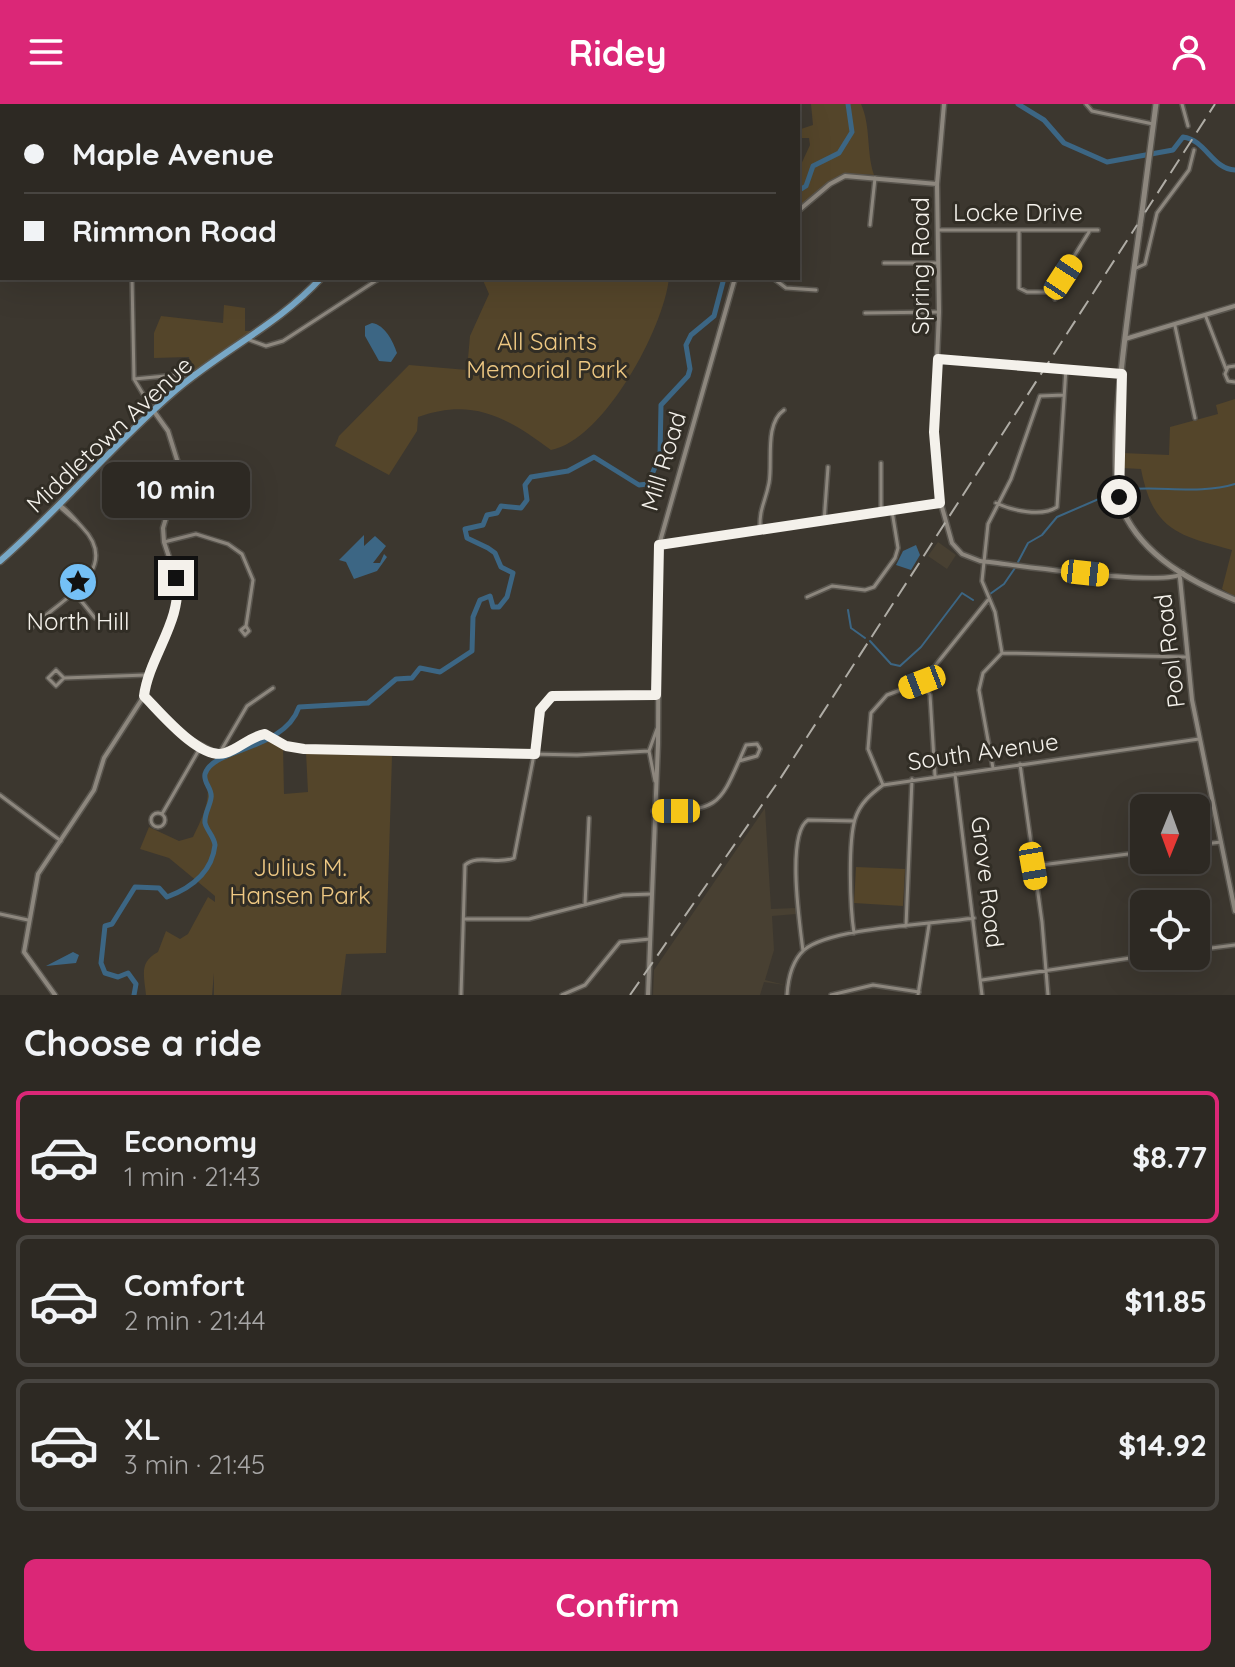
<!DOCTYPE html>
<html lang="en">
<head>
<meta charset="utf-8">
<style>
	:root { --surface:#2d2923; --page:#35312b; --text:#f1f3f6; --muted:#a7a6a6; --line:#484541; --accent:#db2777 }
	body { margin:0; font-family:Quicksand,sans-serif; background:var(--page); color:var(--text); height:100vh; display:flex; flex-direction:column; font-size:30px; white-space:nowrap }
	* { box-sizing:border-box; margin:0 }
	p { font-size:26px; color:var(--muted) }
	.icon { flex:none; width:44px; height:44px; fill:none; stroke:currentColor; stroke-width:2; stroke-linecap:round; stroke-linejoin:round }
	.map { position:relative; height:891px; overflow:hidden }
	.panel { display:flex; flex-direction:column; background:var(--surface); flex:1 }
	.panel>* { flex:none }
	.banner { position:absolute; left:0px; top:0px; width:800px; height:176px; box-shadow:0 8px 32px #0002,0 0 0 2px var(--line); display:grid; align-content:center; height:176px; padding:0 24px; background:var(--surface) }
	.needle { width:52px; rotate:181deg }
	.controls { position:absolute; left:1130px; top:690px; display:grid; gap:16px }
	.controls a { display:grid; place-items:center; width:80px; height:80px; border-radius:12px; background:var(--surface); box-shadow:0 8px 32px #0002,0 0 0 2px var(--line); font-size:40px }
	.end { position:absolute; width:36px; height:36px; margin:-18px; border:10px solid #f4f1eb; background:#111; box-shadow:0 0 0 4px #111 }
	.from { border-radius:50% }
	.bubble { position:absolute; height:56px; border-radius:12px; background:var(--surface); box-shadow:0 8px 32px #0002,0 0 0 2px var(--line); font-size:26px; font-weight:800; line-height:56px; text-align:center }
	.car { position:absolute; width:24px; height:48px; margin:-24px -12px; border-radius:10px; box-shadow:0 0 6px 2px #0007; background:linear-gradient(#f5c518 24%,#345 0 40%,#f5c518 0 76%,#345 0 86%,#f5c518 0) }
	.banner b { display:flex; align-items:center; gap:28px; height:76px; font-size:30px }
	.banner b+b { border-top:2px solid var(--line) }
	.banner i { width:20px; height:20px; background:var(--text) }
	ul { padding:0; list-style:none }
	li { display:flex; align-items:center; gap:24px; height:132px; margin:0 16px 12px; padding:0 8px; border:4px solid var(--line); border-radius:12px }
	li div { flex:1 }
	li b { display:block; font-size:30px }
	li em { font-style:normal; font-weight:800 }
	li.on { border-color:var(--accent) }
	li>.icon { width:72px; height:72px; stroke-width:1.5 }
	h2 { padding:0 24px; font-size:36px; line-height:96px }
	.primary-button { display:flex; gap:16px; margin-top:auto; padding:16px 24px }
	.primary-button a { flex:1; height:92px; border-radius:12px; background:var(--accent); color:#fff; font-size:32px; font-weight:800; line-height:92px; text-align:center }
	header { display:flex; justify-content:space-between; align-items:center; height:104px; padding:0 24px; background:var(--accent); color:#fff; font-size:36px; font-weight:800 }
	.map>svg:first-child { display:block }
	.built { fill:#484032 }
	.green { fill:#54452a }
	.water { fill:#3c6684 }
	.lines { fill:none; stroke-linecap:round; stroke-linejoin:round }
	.stream { stroke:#3c6684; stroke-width:2 }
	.river { stroke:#3c6684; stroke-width:5 }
	.minor-casing { stroke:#59554e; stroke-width:6 }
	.tertiary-casing { stroke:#59554e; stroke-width:7 }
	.secondary-casing { stroke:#59554e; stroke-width:8 }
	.primary-casing { stroke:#59554e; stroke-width:9 }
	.minor { stroke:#8d877e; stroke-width:3 }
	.tertiary { stroke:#8d877e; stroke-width:4 }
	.secondary { stroke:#8d877e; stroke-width:5 }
	.primary { stroke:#78a8c7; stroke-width:6 }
	.rail { stroke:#afaca5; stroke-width:2; stroke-dasharray:16 8; stroke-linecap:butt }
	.minor-bridge-casing { stroke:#59554e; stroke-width:6; stroke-linecap:butt }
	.secondary-bridge-casing { stroke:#59554e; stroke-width:8; stroke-linecap:butt }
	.minor-bridge { stroke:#8d877e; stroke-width:3 }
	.secondary-bridge { stroke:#8d877e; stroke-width:5 }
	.route { stroke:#f4f1eb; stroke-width:10 }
	.labels { text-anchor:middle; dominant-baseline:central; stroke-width:6; stroke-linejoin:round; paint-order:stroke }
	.street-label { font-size:24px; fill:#f4f1eb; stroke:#312d25 }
	.park-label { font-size:24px; fill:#eec883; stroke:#312d25 }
	.poi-label { font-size:24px; fill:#f4f1eb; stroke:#312d25 }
</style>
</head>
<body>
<header><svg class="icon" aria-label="menu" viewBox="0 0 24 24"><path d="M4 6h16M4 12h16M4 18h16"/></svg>Ridey<svg class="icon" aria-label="person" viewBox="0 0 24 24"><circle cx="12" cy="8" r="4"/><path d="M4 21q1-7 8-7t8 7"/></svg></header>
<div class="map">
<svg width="1235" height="891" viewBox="0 0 1235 891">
	<rect width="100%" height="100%" fill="#3c372f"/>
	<!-- built -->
	<path class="built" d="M938,438l18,13 -9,14 -19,-13z
		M765,704l6,101 25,-1v6l-24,2 2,34 -9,30 20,5 -21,-3 -4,13h-107l1,-25z"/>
	<!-- green -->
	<path class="green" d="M302,0h128l-128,2z
		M811,0h50c10,22 5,47 13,71 -45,-5 -44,11 -76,33v-37l12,-26 -1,-7h-11v-8l15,-5z
		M482,174h187c-5,50 -65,162 -118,172 -43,-32 -78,-53 -133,-33l-1,14 -28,44 -54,-29 4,-10 70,-71 58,5 3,-34 19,-42z
		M224,201l21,3v23h7l-56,39 -5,-1 -2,-12 -35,1v-25l7,-17 62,7z
		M1235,295v198l-13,-8 10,-39c-54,-15 -79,-19 -91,-81l-19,-1v-15l47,2 1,-28 48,-13 -2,-9z
		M261,634h8l14,9 1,47 24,-2 -2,-40 86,4 -6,197 -40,1 -5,41h-127v-22l-2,22h-66c-2,-20 -7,-33 12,-43l8,-21 14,8 8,-5 20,-37 7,5v-6l-46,-38 -29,-9 9,-22 30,14 14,-4c9,-19 20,-39 12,-61l11,-19 10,-1z
		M856,763l49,2 -2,37 -49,-3z"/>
	<!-- water -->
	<path class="water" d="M372,219c13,2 21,18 25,30l-6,9 -12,-1 -14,-25v-10z
		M364,431v11l11,-10 11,10 -13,17h7l4,-9 3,3 -10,14 -23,8 -8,-17 -7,-2z
		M916,441l4,10 -9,15 -15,-5 7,-14z
		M73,848l6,3 -3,8 -30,3z"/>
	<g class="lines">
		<!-- stream -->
		<path class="stream" d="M1121,386c37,-5 77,5 114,-6
			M1018,458l10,-19 14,-8 15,-18 58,-25
			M990,490l14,-10 11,-16
			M848,506l3,18 14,10
			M870,537l21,23 9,2 21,-19 41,-54 11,7"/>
		<!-- river -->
		<path class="river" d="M1018,0l26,16 20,23 43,19 66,-12 10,-13c23,3 29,32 52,33
			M798,87l8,-5 7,-20 26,-13 13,-21 -4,-28
			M134,891l2,-11 -8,-11 -10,4 -13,-4 -4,-10 4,-37 7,-2 23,-37 24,1 8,9c24,-9 45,-25 48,-52 -1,-9 -8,-14 -10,-22 -1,-9 5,-17 6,-25 2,-9 -8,-15 -6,-24 7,-26 79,-23 94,-67l69,-4 28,-24 16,-1 8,-10 20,4 32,-21 1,-34 7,-17 10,-4 3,11h6l8,-10 6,-24 -12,-6 -6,-14 -7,-5 -21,-10 -2,-9 18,-4 4,-10 10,-2 4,-7 20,2 6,-8 -2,-15 6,-8 37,-6 26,-14 45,28 9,-1 12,-29 1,-50 27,-29 2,-7 -4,-24 5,-10 23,-19 10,-38"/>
		<defs>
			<path id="minor" d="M184,0v2
				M277,0v2
				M1086,0l6,7 61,13
				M1182,0l6,22
				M129,2v-2
				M599,2l1,-2
				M733,2h20
				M769,2l1,-2
				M0,5l2,-5
				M0,36h2
				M0,57l2,8
				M870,121l5,-47
				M938,126h160
				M1019,126v58l8,4h25
				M884,159h54
				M1134,165l11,-5 12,-51 32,-43 5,-20
				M132,174l2,101 18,30
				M773,174l13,10 30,2
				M1055,195l-3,-7 37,-60
				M865,209l74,-1
				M1206,213l20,52
				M1175,222l20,92
				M247,235l19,7 17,-5 97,-63
				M938,255l96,6
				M1235,262l-7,1 -3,7 3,7 7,1
				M1056,263l66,7
				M134,275l63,-6
				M1064,291l-24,1 -29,83 -23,45 -6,57 13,31 7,41 184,4
				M996,399c17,8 46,14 61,4l9,-139
				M61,404l15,13
				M881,409v-50
				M824,418l4,-55
				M760,428c-1,-25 5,-28 9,-49 4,-21 -5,-59 15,-73
				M164,438l32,-8 32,10 14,10 11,26 -7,46 -5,4 4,5 4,-4 -3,-5
				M659,441l281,-42
				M74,488l21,26 7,3
				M807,493l25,-11 33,4 9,-3 21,-29 3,-10 -6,-37
				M32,523c28,-27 92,-57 50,-100 -8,-8 -13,-16 -22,-22
				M64,574l-8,-8 -8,8 8,8 8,-8 82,-3
				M922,578l8,13 5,81
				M145,593l39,39 35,18 46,-20 23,13 16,2 273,6 72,-4 6,30
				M649,647l8,-22
				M219,650l28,-48 26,-18
				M1020,660l22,158 6,73
				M993,664l-14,-78 4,-17 19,-20
				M955,670l27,221
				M883,681l-15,-36 3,-36 16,-18 35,-13 66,-82
				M0,691l61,46
				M653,707c69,0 66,-5 93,-66l11,-1 3,5 -3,7 -18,5
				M151 716a7 7 0 1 1 14 0a7 7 0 1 1-14 0Z
				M162,710l38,-66
				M1196,741l25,-3
				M1033,762l111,-14
				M585,801l4,-87
				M0,810l28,6
				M464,815h65l94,-24 29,-1
				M906,822l6,-147
				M854,829c-4,-26 -6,-90 1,-114 5,-16 16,-25 28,-34l316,-46
				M1196,846l39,-5
				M803,847c-3,-25 -17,-117 5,-131l45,1
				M982,876l162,-24
				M461,891l4,-130c13,-11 34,0 49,-7l30,-155 19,-8h93
				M562,891l23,-10 35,-43 30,-3
				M787,891c1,-16 5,-34 17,-45 26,-23 133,-26 170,-32
				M831,891l42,-10 46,7
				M918,891l11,-70"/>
			<path id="tertiary" d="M944,0l-7,80 2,128 -5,120 4,61 14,50 10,11 18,7c30,3 187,27 203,12
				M798,107l32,-27 15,-8 92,8
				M1125,235l110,-33
				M1180,474l12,122 43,211
				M55,891l-31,-43 14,-78 56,-84 10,-32 40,-62 3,-21 21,-42 8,-34v-21l-12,-36 -1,-14 13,-43 2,-22 -10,-32 -15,-21
				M648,891l10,-251 1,-199 76,-267"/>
			<path id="secondary" d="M1142,108l14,-108
				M1140,121c-7,57 -38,240 -17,286 21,46 69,71 112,89"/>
			<path id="primary" d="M487,2l1,-2
				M0,457c62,-54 114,-118 176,-171 47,-40 103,-66 145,-112"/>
		</defs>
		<!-- minor casing -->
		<use href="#minor" class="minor-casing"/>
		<!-- tertiary casing -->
		<use href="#tertiary" class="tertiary-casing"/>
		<!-- secondary casing -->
		<use href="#secondary" class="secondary-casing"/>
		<!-- primary casing -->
		<use href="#primary" class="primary-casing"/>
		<!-- minor -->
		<use href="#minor" class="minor"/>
		<!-- tertiary -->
		<use href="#tertiary" class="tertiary"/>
		<!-- secondary -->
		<use href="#secondary" class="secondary"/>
		<!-- primary -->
		<use href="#primary" class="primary"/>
		<!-- rail -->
		<path class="rail" d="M630,891l150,-216 435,-675"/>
		<defs>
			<path id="minor-bridge" d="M1034,261l22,2"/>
			<path id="secondary-bridge" d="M1140,121l2,-13"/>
		</defs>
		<!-- minor-bridge casing -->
		<use href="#minor-bridge" class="minor-bridge-casing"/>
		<!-- secondary-bridge casing -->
		<use href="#secondary-bridge" class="secondary-bridge-casing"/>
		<!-- minor-bridge -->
		<use href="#minor-bridge" class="minor-bridge"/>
		<!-- secondary-bridge -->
		<use href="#secondary-bridge" class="secondary-bridge"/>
	</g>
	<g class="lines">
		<!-- route -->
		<path class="route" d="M176,474c8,41 -27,78 -32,118 16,16 56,65 81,57 14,-4 24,-16 40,-19l21,12 18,3 231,5 5,-44 12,-14 104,-1 3,-150 281,-42 -6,-71 4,-73 184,15 -3,123"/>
	</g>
	<!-- icons -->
	<defs>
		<symbol id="sight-disc" viewBox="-11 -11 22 22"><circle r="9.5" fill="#74c0f6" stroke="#312d25"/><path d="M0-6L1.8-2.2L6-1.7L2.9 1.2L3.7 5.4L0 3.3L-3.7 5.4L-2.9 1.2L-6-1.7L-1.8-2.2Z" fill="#111"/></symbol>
	</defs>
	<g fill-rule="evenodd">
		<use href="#sight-disc" x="56" y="456" width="44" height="44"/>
	</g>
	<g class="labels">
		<!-- street labels -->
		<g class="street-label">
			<text x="1018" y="108">Locke Drive</text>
			<text transform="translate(920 162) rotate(-90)">Spring Road</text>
			<text transform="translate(109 330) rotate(-43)">Middletown Avenue</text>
			<text transform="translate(663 357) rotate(-73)">Mill Road</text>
			<text transform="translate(1169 547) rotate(-97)">Pool Road</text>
			<text transform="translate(983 647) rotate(-8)">South Avenue</text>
			<text transform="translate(988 778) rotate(83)">Grove Road</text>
		</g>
		<!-- park labels -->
		<g class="park-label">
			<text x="547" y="237">All Saints<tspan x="547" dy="28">Memorial Park</tspan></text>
			<text x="300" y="763">Julius M.<tspan x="300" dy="28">Hansen Park</tspan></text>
		</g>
		<!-- poi labels -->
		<g class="poi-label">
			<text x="78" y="517">North Hill</text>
		</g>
	</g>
</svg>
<div class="controls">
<a><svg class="needle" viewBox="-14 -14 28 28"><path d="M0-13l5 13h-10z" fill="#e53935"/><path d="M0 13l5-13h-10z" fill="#a7a6a6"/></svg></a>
<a><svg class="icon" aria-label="locate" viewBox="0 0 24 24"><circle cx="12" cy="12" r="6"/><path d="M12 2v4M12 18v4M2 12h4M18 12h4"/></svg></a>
</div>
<i class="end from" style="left:1119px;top:393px"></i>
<i class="end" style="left:176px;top:474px"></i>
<div class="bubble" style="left:102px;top:358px;width:148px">10 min</div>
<i class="car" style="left:1063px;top:173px;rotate:33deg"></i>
<i class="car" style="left:1085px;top:469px;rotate:96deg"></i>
<i class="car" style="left:922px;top:578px;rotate:249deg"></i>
<i class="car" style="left:676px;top:707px;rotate:270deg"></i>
<i class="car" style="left:1033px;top:762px;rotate:170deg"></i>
<div class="banner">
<b><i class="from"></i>Maple Avenue</b>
<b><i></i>Rimmon Road</b>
</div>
</div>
<section class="panel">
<h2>Choose a ride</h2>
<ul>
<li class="on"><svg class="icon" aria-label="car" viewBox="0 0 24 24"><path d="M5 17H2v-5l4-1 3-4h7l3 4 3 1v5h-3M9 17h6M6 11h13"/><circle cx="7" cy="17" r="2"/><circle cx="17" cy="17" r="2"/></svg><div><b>Economy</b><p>1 min · 21:43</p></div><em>$8.77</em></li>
<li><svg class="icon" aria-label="car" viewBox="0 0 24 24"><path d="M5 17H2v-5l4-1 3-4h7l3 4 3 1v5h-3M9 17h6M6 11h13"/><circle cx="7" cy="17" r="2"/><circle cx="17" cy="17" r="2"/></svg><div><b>Comfort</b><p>2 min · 21:44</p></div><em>$11.85</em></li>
<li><svg class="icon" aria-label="car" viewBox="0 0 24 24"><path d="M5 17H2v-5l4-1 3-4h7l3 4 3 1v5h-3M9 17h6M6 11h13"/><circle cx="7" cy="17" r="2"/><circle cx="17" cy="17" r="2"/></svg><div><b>XL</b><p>3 min · 21:45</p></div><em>$14.92</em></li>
</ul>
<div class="primary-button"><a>Confirm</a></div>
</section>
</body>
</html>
